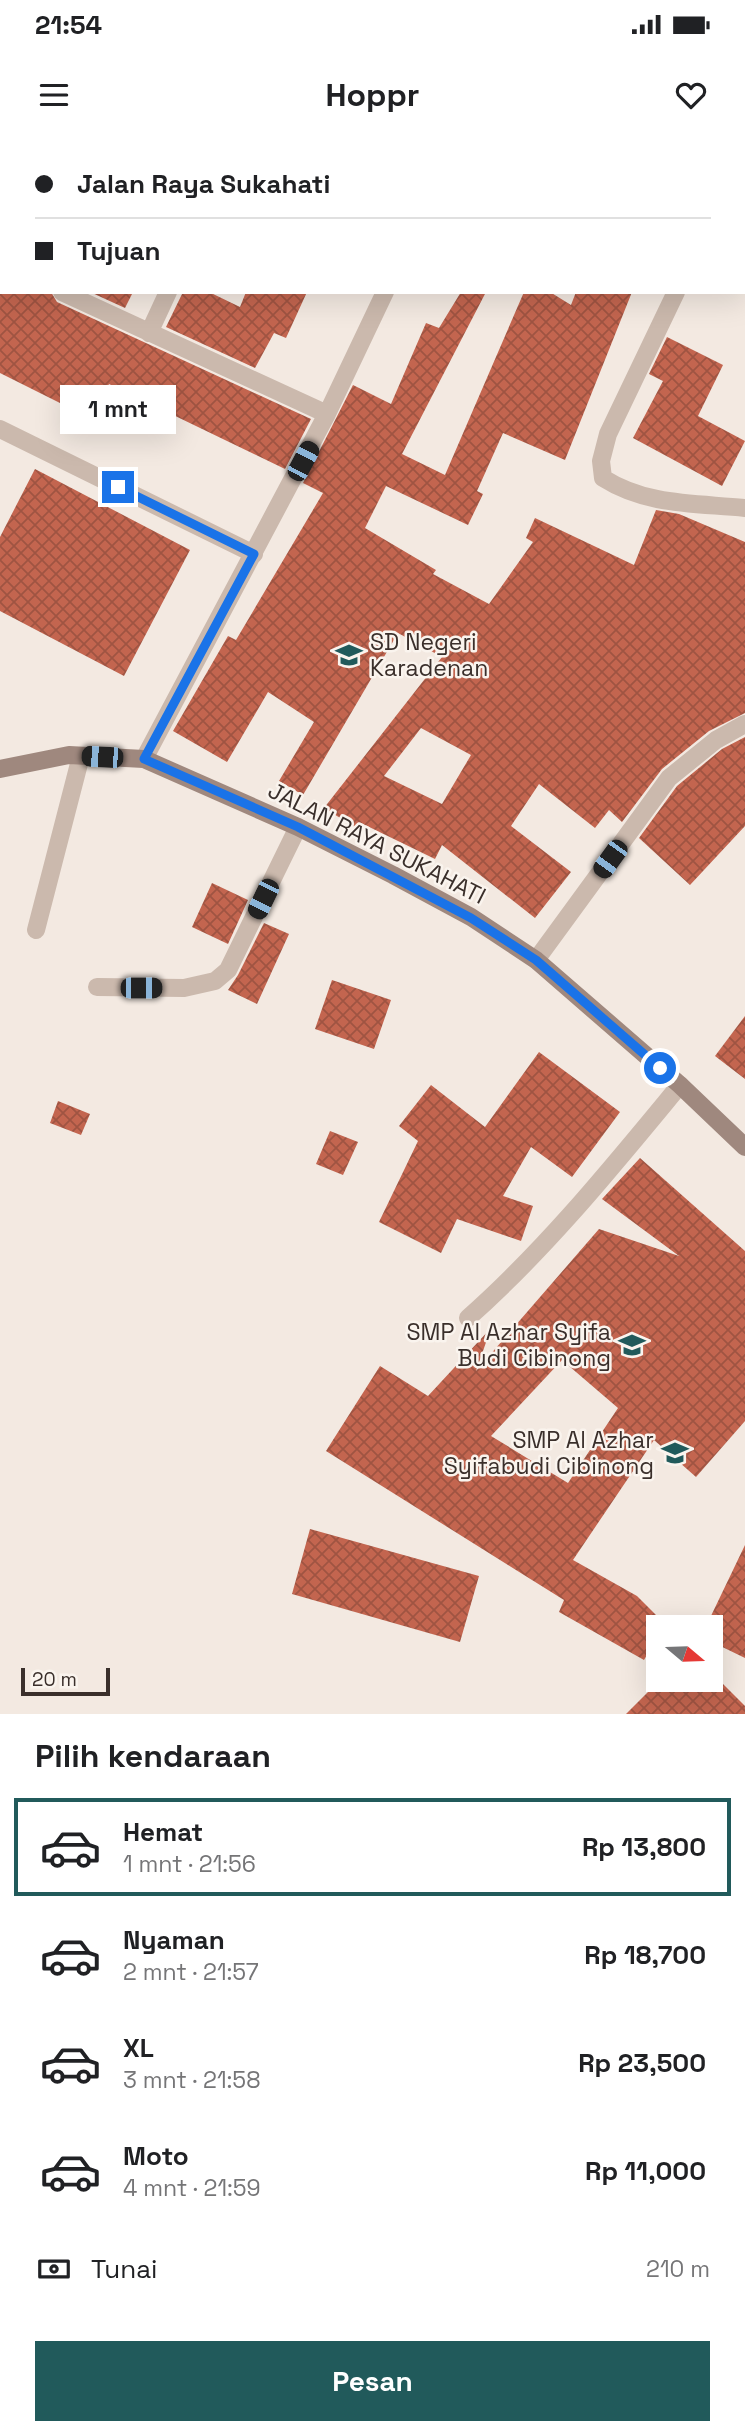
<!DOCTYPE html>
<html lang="id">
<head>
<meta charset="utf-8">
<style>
	:root { --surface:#fff; --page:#f2f2f2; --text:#202124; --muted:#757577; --line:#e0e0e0; --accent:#215a5b }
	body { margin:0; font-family:"Space Grotesk",sans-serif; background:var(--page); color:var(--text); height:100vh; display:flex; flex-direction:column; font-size:26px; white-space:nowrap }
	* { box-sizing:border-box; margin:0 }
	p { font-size:23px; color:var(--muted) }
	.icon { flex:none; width:38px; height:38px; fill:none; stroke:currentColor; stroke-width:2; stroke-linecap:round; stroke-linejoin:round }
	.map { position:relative; height:1574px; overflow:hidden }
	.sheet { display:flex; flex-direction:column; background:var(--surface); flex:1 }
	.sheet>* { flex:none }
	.top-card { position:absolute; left:0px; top:0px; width:746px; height:154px; box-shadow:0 7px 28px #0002; display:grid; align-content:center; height:154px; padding:0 35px; background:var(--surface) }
	.needle { width:46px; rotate:109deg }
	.fabs { position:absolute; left:646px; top:1475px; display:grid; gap:14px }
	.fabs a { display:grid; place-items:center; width:77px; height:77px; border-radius:0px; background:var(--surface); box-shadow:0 7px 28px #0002; font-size:35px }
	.scale { position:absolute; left:21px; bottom:18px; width:89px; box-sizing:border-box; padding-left:7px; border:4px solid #3a2f2b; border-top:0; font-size:19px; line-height:24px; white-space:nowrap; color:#3a2f2b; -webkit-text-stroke:5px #faf4ee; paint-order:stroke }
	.end { position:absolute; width:32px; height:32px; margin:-16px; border:9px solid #1a73e8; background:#fff; box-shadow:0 0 0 4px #fff }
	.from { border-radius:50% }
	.bubble { position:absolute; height:49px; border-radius:0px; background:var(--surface); box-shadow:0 7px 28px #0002; font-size:23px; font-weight:700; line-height:49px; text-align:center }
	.car { position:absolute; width:21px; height:42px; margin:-21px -10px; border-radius:9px; box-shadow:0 0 5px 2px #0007; background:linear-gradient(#222 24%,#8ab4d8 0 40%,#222 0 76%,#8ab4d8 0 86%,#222 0) }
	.top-card b { display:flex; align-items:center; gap:24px; height:66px; font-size:26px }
	.top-card b+b { border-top:2px solid var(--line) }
	.top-card i { width:18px; height:18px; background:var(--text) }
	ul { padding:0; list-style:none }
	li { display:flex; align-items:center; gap:21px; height:98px; margin:0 14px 10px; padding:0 21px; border:4px solid transparent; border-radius:0px }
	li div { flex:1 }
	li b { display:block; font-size:26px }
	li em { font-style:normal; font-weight:700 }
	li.active { border-color:var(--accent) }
	li>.icon { width:63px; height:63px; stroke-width:1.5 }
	h2 { padding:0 35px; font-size:32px; line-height:84px }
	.pay { display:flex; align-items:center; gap:18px; height:77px; padding:0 35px; font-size:26px }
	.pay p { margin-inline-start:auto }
	.action { display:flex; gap:14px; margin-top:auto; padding:14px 35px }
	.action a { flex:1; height:80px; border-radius:0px; background:var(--accent); color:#fff; font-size:28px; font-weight:700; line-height:80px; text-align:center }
	.status { display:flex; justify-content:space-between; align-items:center; height:49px; padding:0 35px; background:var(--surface); direction:ltr }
	.status svg { height:19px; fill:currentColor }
	header { display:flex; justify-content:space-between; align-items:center; height:91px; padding:0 35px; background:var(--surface); font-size:32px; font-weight:700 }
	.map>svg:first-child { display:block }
	.building { fill:url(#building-cross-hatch); fill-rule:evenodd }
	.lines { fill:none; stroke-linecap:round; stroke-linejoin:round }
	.service { stroke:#cbb9ad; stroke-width:18 }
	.minor { stroke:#cbb9ad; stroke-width:18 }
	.secondary { stroke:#9f887e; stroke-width:18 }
	.route { stroke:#1a73e8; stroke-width:9 }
	.labels { text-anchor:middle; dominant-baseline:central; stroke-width:5; stroke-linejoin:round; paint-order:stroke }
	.poi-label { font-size:23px; fill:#3a2f2b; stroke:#faf4ee; text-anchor:end }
	.street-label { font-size:23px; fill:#3a2f2b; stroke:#faf4ee }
</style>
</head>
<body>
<div class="status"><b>21:54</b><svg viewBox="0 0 49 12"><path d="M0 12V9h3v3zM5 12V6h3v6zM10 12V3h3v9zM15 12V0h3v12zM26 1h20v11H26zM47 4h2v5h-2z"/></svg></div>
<header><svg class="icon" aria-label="menu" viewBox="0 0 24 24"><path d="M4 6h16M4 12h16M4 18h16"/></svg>Hoppr<svg class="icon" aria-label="heart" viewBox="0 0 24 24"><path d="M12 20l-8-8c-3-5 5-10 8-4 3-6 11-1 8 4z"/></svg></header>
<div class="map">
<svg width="745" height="1574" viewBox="0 0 745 1574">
	<defs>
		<pattern id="building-cross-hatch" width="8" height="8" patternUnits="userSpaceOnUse" patternTransform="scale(1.75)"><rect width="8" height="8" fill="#c3654f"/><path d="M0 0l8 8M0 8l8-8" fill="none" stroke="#9f5442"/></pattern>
	</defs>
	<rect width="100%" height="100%" fill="#f3e9e1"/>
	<!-- building -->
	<path class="building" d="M0,152h51l6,10 254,117 -26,50 -176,-85 -17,35 -92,-46z
		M90,152h43l-8,16z
		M183,152h26l31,15 6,-15h61l-21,46 -12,-5 -19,35 -89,-41z
		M461,152h25l-84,162 43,21 79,-183h26l21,13 5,-13h56l-67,168 -62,-27 -26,58 6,3 -15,31 -82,-39 -21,42 71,42 -3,4 56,30 44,-62 -7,-4 9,-20 99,47 22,-55 23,4 66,28v171l-36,18 -47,38 -40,53 -13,-12 -14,18 -56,-44 -28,42 60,46 -36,46 -93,-73 -7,14 -74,-36 -3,6 -34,-21 118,-151 -44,-24 -95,162 -24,-14 35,-59 -46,-30 -41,70 -54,-31 55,-95 8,4 87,-147 -20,-10 50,-98 38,19 35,-81 13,5zM421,588l50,27 -29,49 -58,-28z
		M667,197l56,28 -25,51 47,25 -23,45 -89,-48 30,-57 -14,-7z
		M35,329l155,81 -66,126 -124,-65v-74z
		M745,597v89l-55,59 -51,-47 38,-52 45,-37z
		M212,743l36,17 -20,44 -36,-17z
		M264,783l25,11 -32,70 -29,-14 10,-15z
		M332,840l59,20 -17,49 -59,-20z
		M745,876v63l-30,-23z
		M539,912l81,60 -48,65 -41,-30 -28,49 30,10 -12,35 -64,-22 -16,34 -62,-31 39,-81 -19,-15 32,-41 54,42z
		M58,961l32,13 -9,21 -31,-12z
		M330,991l28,11 -15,33 -27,-11z
		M640,1018l105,93v170l-49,56 -42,-37 -81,120 64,36 28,28 -2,4h-5v8l-14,24 -85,-48 5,-12 -238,-149 54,-85 48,30 63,-68 -15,43 123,-142 80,27 -77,-57zM562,1220l56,48 -50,75 -77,-47z
		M310,1389l169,47 -19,66 -168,-48z
		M745,1405v113l-35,-17v-23z
		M660,1540h59l26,26v8h-119z"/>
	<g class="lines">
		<!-- service -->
		<path class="service" d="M0,289l254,125"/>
		<!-- minor -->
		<path class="minor" d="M673,0l3,2
			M69,2l1,-2
			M240,2l1,-2
			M457,2l1,-2
			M744,50l1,1
			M0,123h2
			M62,152l265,122
			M676,152l-68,142 -7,27 2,17c44,28 93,25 142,30
			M149,193l19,-41
			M144,619l183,-345 58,-122
			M36,790l45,-174
			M536,820l133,-182 47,-38 29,-16
			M97,847l87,1 31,-7 13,-11 70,-143
			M468,1178c79,-70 145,-152 212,-233"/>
		<!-- secondary -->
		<path class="secondary" d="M0,629l69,-14 75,4 154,68 95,48 78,42 65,43 144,125 65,62"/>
	</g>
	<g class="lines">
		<!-- route -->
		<path class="route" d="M118,347l136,67 -110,205 154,68 173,91 65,42 124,108"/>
	</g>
	<!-- icons -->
	<defs>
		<symbol id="school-bare" viewBox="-9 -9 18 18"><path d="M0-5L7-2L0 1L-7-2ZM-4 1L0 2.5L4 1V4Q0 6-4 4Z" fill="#215a5b" stroke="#faf4ee" stroke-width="2.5" paint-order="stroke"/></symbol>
	</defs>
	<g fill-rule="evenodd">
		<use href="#school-bare" x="330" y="496" width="38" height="38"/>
		<use href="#school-bare" x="613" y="1186" width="38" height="38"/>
		<use href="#school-bare" x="656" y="1294" width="38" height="38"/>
	</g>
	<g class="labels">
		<!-- poi labels -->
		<g class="poi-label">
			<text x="370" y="502" text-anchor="start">SD Negeri<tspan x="370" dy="26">Karadenan</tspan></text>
			<text x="611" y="1192">SMP Al Azhar Syifa<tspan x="611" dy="26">Budi Cibinong</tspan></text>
			<text x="654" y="1300">SMP Al Azhar<tspan x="654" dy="26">Syifabudi Cibinong</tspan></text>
		</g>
		<!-- street labels -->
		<g class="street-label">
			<text transform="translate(377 703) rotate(27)">JALAN RAYA SUKAHATI</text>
		</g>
	</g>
</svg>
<div class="fabs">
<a><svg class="needle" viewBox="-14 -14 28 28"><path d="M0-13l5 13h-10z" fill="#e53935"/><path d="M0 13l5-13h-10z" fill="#757577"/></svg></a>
</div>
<div class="scale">20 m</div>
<i class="end from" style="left:660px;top:928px"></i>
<i class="end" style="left:118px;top:347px"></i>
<div class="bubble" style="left:60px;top:245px;width:116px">1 mnt</div>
<i class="car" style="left:303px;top:321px;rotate:28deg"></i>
<i class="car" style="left:102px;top:617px;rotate:273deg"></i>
<i class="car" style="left:610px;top:719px;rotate:216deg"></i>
<i class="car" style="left:263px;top:759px;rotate:206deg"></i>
<i class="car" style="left:141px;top:848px;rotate:90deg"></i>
<div class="top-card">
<b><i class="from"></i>Jalan Raya Sukahati</b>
<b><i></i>Tujuan</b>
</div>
</div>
<section class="sheet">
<h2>Pilih kendaraan</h2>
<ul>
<li class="active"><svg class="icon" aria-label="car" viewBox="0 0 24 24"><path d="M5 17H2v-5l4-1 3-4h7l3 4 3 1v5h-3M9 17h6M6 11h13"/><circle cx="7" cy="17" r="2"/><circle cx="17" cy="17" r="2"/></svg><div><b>Hemat</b><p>1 mnt · 21:56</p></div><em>Rp 13,800</em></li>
<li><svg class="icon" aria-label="car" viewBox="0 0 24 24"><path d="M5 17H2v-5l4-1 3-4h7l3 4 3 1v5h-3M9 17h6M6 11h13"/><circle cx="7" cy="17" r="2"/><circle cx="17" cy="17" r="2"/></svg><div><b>Nyaman</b><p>2 mnt · 21:57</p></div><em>Rp 18,700</em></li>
<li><svg class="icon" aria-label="car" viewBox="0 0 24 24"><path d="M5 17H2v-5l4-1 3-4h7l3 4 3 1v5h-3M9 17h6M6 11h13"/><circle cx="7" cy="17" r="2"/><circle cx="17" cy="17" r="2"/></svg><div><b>XL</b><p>3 mnt · 21:58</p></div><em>Rp 23,500</em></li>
<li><svg class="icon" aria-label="car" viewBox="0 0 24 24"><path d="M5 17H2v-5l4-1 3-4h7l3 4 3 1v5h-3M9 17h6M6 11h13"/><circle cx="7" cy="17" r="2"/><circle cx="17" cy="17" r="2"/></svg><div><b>Moto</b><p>4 mnt · 21:59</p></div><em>Rp 11,000</em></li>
</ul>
<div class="pay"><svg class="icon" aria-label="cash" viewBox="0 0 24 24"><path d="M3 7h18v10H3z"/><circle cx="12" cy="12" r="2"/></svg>Tunai<p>210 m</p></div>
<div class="action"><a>Pesan</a></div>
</section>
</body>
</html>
